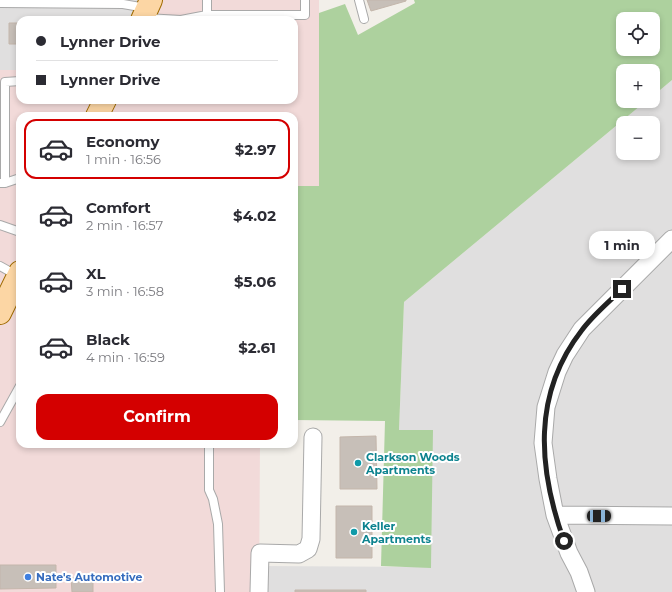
<!DOCTYPE html>
<html lang="en">
<head>
<meta charset="utf-8">
<style>
	:root { --surface:#fff; --page:#f7f7f7; --text:#2b2b33; --muted:#7c7c81; --line:#e1e1e2; --accent:#d40000 }
	body { margin:0; font-family:Montserrat,sans-serif; background:var(--page); color:var(--text); height:100vh; display:flex; flex-direction:column; font-size:15px; white-space:nowrap }
	* { box-sizing:border-box; margin:0 }
	p { font-size:13px; color:var(--muted) }
	.icon { flex:none; width:22px; height:22px; fill:none; stroke:currentColor; stroke-width:2; stroke-linecap:round; stroke-linejoin:round }
	.map { position:relative; flex:1; overflow:hidden }
	.drawer { position:absolute; left:16px; top:112px; width:282px; height:336px; display:flex; flex-direction:column; background:var(--surface); border-radius:12px; box-shadow:0 2px 6px #0003 }
	.drawer>* { flex:none }
	.top-card { position:absolute; left:16px; top:16px; width:282px; height:88px; border-radius:12px; box-shadow:0 2px 6px #0003; display:grid; align-content:center; height:88px; padding:0 20px; background:var(--surface) }
	.buttons { position:absolute; left:616px; top:12px; display:grid; gap:8px }
	.buttons a { display:grid; place-items:center; width:44px; height:44px; border-radius:8px; background:var(--surface); box-shadow:0 2px 6px #0003; font-size:20px }
	.end { position:absolute; width:18px; height:18px; margin:-9px; border:5px solid #222; background:#fff; box-shadow:0 0 0 2px #fff }
	.from { border-radius:50% }
	.bubble { position:absolute; height:28px; border-radius:12px; background:var(--surface); box-shadow:0 2px 6px #0003; font-size:13px; font-weight:700; line-height:28px; text-align:center }
	.car { position:absolute; width:12px; height:24px; margin:-12px -6px; border-radius:5px; box-shadow:0 0 3px 1px #0007; background:linear-gradient(#222 24%,#8ab4d8 0 40%,#222 0 76%,#8ab4d8 0 86%,#222 0) }
	.top-card b { display:flex; align-items:center; gap:14px; height:38px; font-size:15px }
	.top-card b+b { border-top:1px solid var(--line) }
	.top-card i { width:10px; height:10px; background:var(--text) }
	ul { padding:7px 0 0; list-style:none }
	li { display:flex; align-items:center; gap:12px; height:60px; margin:0 8px 6px; padding:0 12px; border:2px solid transparent; border-radius:12px }
	li div { flex:1 }
	li b { display:block; font-size:15px }
	li em { font-style:normal; font-weight:700 }
	li.active { border-color:var(--accent) }
	li>.icon { width:36px; height:36px; stroke-width:1.5 }
	.action { display:flex; gap:8px; margin-top:auto; padding:8px 20px }
	.action a { flex:1; height:46px; border-radius:12px; background:var(--accent); color:#fff; font-size:16px; font-weight:700; line-height:46px; text-align:center }
	.map>svg:first-child { display:block }
	.residential { fill:#e0dfdf; fill-rule:evenodd }
	.commercial { fill:#f2dad9 }
	.forest { fill:#add19e; fill-rule:evenodd }
	.building { fill:#c7bfb8; stroke:#c4b6ab }
	.lines { fill:none; stroke-linecap:round; stroke-linejoin:round }
	.lane-casing { stroke:#a9a9a9; stroke-width:10 }
	.street-casing { stroke:#a9a9a9; stroke-width:19 }
	.primary-casing { stroke:#a06b00; stroke-width:24 }
	.lane { stroke:#fff; stroke-width:8 }
	.street { stroke:#fff; stroke-width:17 }
	.primary { stroke:#fcd6a4; stroke-width:22 }
	.route { stroke:#222; stroke-width:5 }
	.culture-dot { fill:#0f9aa8; stroke:#fff; stroke-width:1.5 }
	.shop-dot { fill:#3f7fe0; stroke:#fff; stroke-width:1.5 }
	.labels { text-anchor:middle; dominant-baseline:central; stroke-width:4; stroke-linejoin:round; paint-order:stroke }
	.culture-label { font-size:11px; font-weight:bold; fill:#0d838f; stroke:#fff; text-anchor:start }
	.shop-label { font-size:11px; font-weight:bold; fill:#366cbe; stroke:#fff; text-anchor:start }
</style>
</head>
<body>
<div class="map">
<svg width="672" height="592" viewBox="0 0 672 592">
	<rect width="100%" height="100%" fill="#f2efe9"/>
	<!-- residential -->
	<path class="residential" d="M0,0h151l-9,20h-122v50h-20z
		M672,80v512h-413l1,-26 171,1 1,-137h-33l5,-128 242,-201h7v-5zM623,123h30v30h-30z"/>
	<!-- commercial -->
	<path class="commercial" d="M151,0h168v186h-25v-70h-274v328h240l-1,148h-259v-522h20v30h274v-80h-152z"/>
	<!-- forest -->
	<path class="forest" d="M414,0h258v80l-19,16v-25h-30v30h23l-242,201 -5,128h34l-2,138 -50,-2 4,-145 -91,-1v-234h25v-173l26,-9 13,31 57,-32zM623,19h30v30h-30z"/>
	<!-- building -->
	<path class="building" d="M367,0h39v1l-35,10z
		M9,23h11v21h-11z
		M376,436l1,53h-37v-52z
		M336,506h36v52h-36z
		M0,565h56v23l-56,1z
		M93,577v15h-21l-1,-14z
		M295,590h71v2h-71z"/>
	<g class="lines">
		<defs>
			<path id="lane" d="M359,0l5,19
				M0,3l123,1 23,4
				M207,15h98v-15
				M146,18l35,2 26,-5v-15
				M1,183h4l15,-5
				M5,183v-101l15,-1
				M0,225l20,7
				M0,266l18,10
				M0,422l20,-36
				M209,444v46l4,9 5,25 2,68"/>
			<path id="street" d="M555,515l117,1
				M259,592l1,-39 39,1 9,-5 3,-10 2,-102
				M586,592l-7,-20 -10,-19 -14,-38 -7,-36 -5,-36 3,-36 11,-35 8,-17 17,-26 90,-90"/>
			<path id="primary" d="M142,20l9,-20
				M97,116l8,-16
				M0,313l20,-41"/>
		</defs>
		<!-- lane casing -->
		<use href="#lane" class="lane-casing"/>
		<!-- street casing -->
		<use href="#street" class="street-casing"/>
		<!-- primary casing -->
		<use href="#primary" class="primary-casing"/>
		<!-- lane -->
		<use href="#lane" class="lane"/>
		<!-- street -->
		<use href="#street" class="street"/>
		<!-- primary -->
		<use href="#primary" class="primary"/>
	</g>
	<g class="lines">
		<!-- route -->
		<path class="route" d="M564,541c-26,-73 -32,-147 18,-211 11,-15 27,-28 40,-41"/>
	</g>
	<!-- markers -->
	<g class="culture-dot">
		<circle cx="358" cy="463" r="4"/>
		<circle cx="354" cy="532" r="4"/>
	</g>
	<circle class="shop-dot" cx="28" cy="577" r="4"/>
	<g class="labels">
		<!-- culture labels -->
		<g class="culture-label">
			<text x="366" y="457">Clarkson Woods<tspan x="366" dy="13">Apartments</tspan></text>
			<text x="362" y="526">Keller<tspan x="362" dy="13">Apartments</tspan></text>
		</g>
		<!-- shop labels -->
		<g class="shop-label">
			<text x="36" y="577">Nate's Automotive</text>
		</g>
	</g>
</svg>
<div class="buttons">
<a><svg class="icon" aria-label="locate" viewBox="0 0 24 24"><circle cx="12" cy="12" r="6"/><path d="M12 2v4M12 18v4M2 12h4M18 12h4"/></svg></a>
<a>+</a>
<a>−</a>
</div>
<i class="end from" style="left:564px;top:541px"></i>
<i class="end" style="left:622px;top:289px"></i>
<div class="bubble" style="left:589px;top:231px;width:66px">1 min</div>
<i class="car" style="left:599px;top:516px;rotate:90deg"></i>
<div class="top-card">
<b><i class="from"></i>Lynner Drive</b>
<b><i></i>Lynner Drive</b>
</div>
<section class="drawer">
<ul>
<li class="active"><svg class="icon" aria-label="car" viewBox="0 0 24 24"><path d="M5 17H2v-5l4-1 3-4h7l3 4 3 1v5h-3M9 17h6M6 11h13"/><circle cx="7" cy="17" r="2"/><circle cx="17" cy="17" r="2"/></svg><div><b>Economy</b><p>1 min · 16:56</p></div><em>$2.97</em></li>
<li><svg class="icon" aria-label="car" viewBox="0 0 24 24"><path d="M5 17H2v-5l4-1 3-4h7l3 4 3 1v5h-3M9 17h6M6 11h13"/><circle cx="7" cy="17" r="2"/><circle cx="17" cy="17" r="2"/></svg><div><b>Comfort</b><p>2 min · 16:57</p></div><em>$4.02</em></li>
<li><svg class="icon" aria-label="car" viewBox="0 0 24 24"><path d="M5 17H2v-5l4-1 3-4h7l3 4 3 1v5h-3M9 17h6M6 11h13"/><circle cx="7" cy="17" r="2"/><circle cx="17" cy="17" r="2"/></svg><div><b>XL</b><p>3 min · 16:58</p></div><em>$5.06</em></li>
<li><svg class="icon" aria-label="car" viewBox="0 0 24 24"><path d="M5 17H2v-5l4-1 3-4h7l3 4 3 1v5h-3M9 17h6M6 11h13"/><circle cx="7" cy="17" r="2"/><circle cx="17" cy="17" r="2"/></svg><div><b>Black</b><p>4 min · 16:59</p></div><em>$2.61</em></li>
</ul>
<div class="action"><a>Confirm</a></div>
</section>
</div>
</body>
</html>
